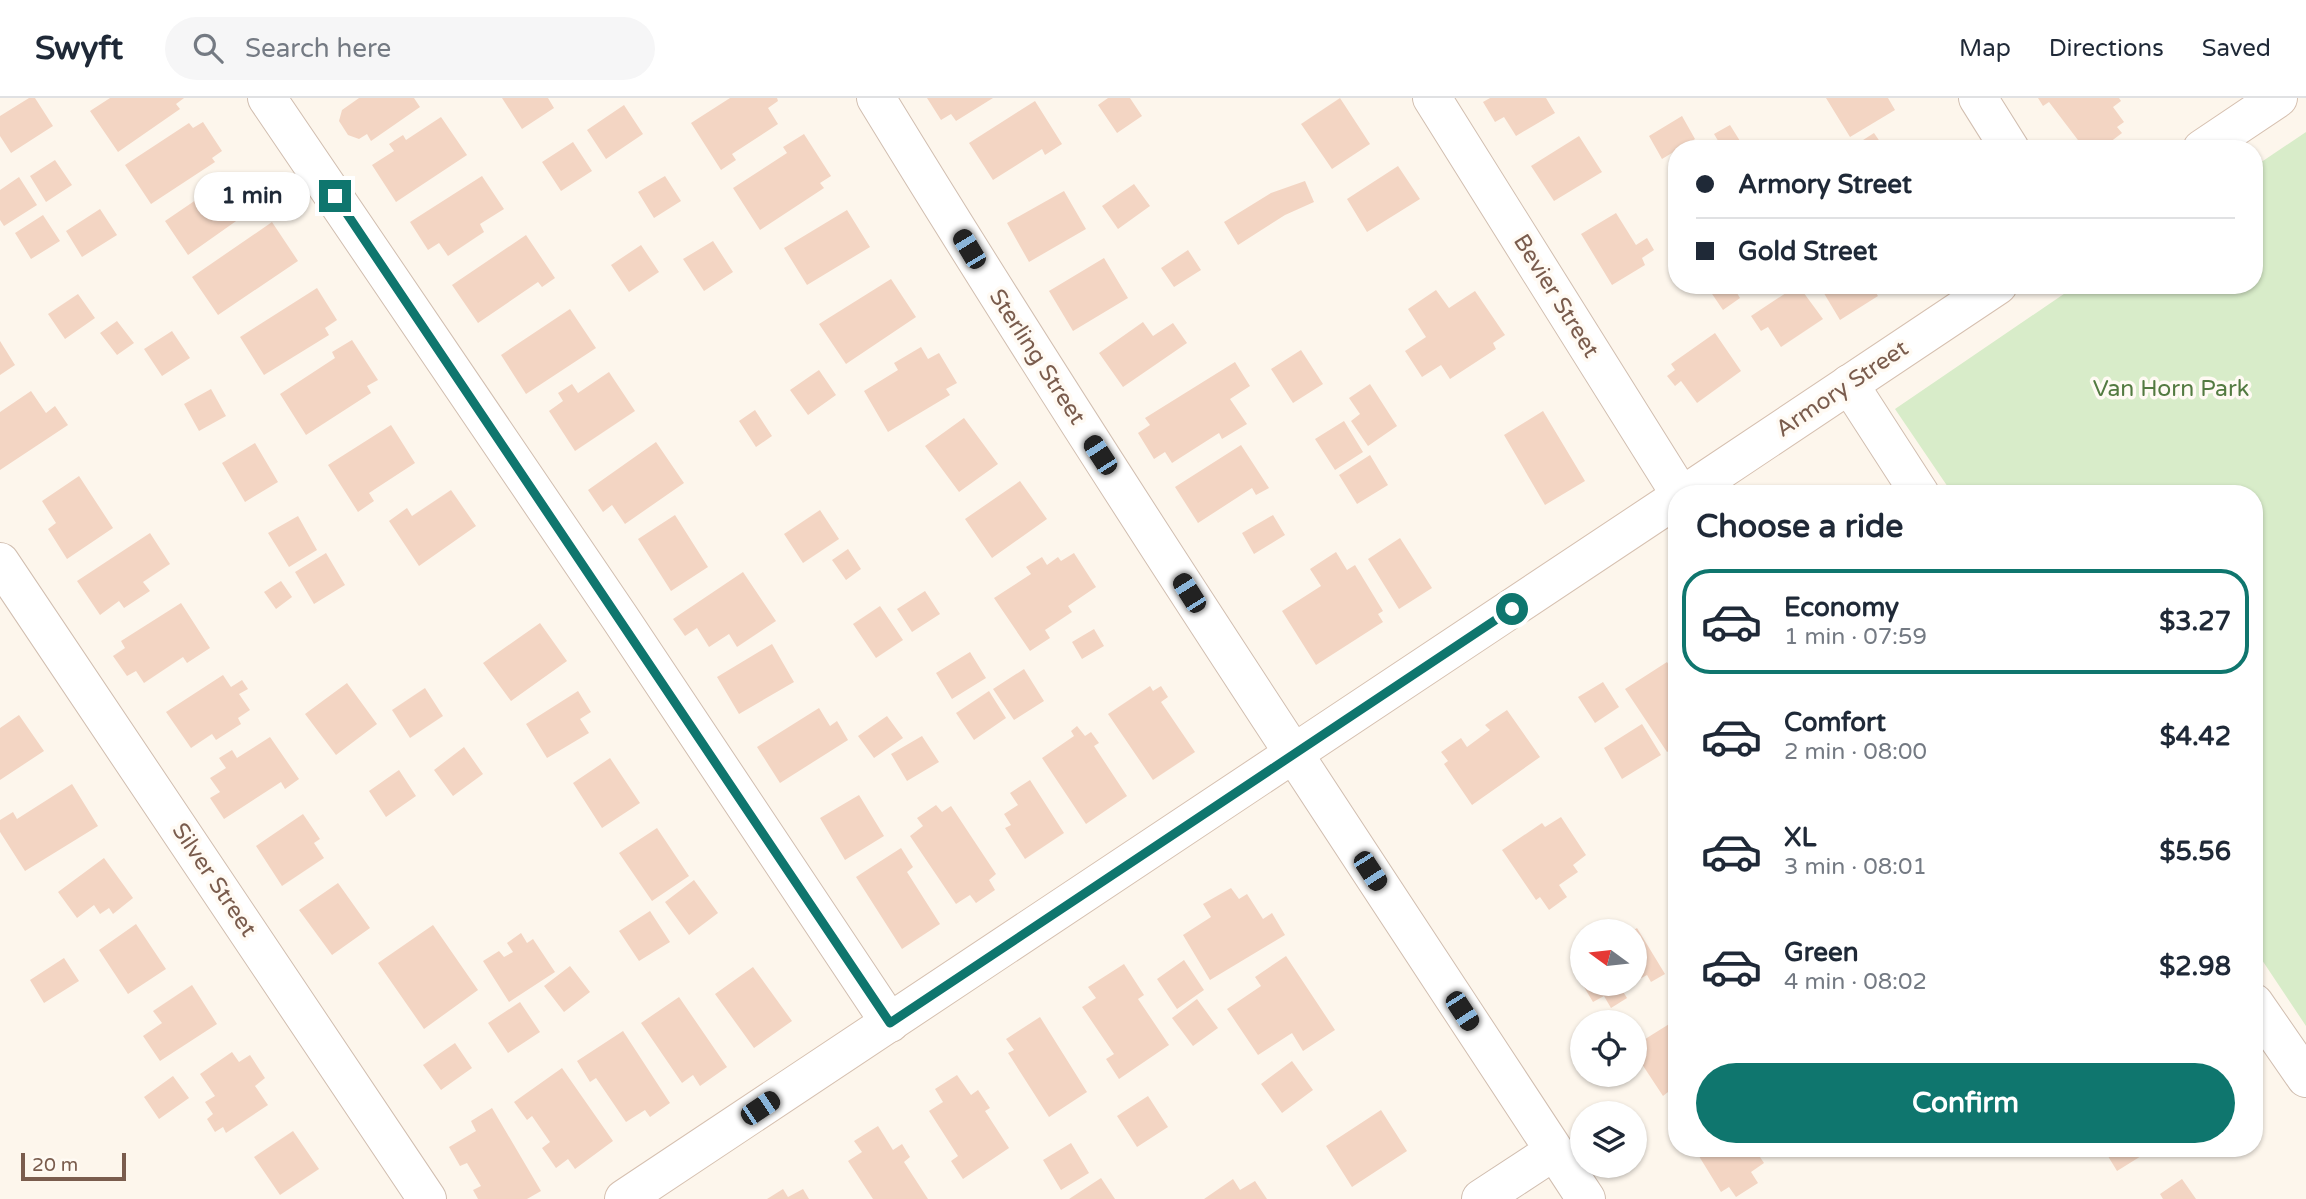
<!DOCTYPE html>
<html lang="en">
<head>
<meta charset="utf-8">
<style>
	:root { --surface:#fff; --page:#f6f6f7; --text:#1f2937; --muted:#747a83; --line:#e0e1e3; --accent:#0f766e }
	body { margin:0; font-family:"Varela Round",sans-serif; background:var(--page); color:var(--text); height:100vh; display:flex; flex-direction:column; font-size:26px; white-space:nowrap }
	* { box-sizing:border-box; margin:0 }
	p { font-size:23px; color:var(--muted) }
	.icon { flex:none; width:38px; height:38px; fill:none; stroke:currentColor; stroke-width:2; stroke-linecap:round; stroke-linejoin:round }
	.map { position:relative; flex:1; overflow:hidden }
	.side { position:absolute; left:1668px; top:387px; width:595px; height:672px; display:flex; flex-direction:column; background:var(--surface); border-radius:28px; box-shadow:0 2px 5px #0004 }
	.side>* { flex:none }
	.hud { position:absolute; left:1668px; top:42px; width:595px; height:154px; border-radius:28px; box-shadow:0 2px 5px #0004; display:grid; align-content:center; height:154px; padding:0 28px; background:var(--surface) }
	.needle { width:46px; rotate:285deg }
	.tools { position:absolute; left:1570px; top:821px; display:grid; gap:14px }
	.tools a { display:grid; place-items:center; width:77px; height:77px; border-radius:50%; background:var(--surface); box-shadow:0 2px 5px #0004; font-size:35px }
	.scale { position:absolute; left:21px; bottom:18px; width:105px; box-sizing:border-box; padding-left:7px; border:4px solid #7a5c4d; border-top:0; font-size:19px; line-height:24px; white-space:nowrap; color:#7a5c4d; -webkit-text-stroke:5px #fffaf3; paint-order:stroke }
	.end { position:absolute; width:32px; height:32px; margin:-16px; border:9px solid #0f766e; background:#fff; box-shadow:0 0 0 4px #fff }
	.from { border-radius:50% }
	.bubble { position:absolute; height:49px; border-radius:24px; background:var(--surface); box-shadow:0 2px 5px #0004; font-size:23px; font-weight:700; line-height:49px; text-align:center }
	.car { position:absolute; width:21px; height:42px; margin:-21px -10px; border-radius:9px; box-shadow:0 0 5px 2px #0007; background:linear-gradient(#222 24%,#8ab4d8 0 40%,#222 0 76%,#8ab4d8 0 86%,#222 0) }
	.hud b { display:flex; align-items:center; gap:24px; height:66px; font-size:26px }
	.hud b+b { border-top:2px solid var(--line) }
	.hud i { width:18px; height:18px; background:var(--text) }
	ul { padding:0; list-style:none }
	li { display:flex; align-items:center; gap:21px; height:105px; margin:0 14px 10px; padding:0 14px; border:4px solid transparent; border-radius:28px }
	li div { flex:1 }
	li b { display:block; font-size:26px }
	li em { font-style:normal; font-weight:700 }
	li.active { border-color:var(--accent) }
	li>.icon { width:63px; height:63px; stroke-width:1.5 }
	h2 { padding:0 28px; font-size:32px; line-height:84px }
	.action { display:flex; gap:14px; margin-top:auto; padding:14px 28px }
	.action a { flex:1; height:80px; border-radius:42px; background:var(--accent); color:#fff; font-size:28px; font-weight:700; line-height:80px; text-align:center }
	header { display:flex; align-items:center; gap:42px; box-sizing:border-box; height:98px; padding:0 35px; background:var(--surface); border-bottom:2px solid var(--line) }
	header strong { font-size:33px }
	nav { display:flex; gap:38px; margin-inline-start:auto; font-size:24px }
	.search { width:490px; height:63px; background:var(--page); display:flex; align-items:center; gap:18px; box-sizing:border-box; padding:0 24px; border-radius:38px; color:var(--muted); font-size:26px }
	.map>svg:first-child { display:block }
	.green { fill:#d8ecc9 }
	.building { fill:#f3d5c3 }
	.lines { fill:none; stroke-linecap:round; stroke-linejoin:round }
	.minor-casing { stroke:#d1beb0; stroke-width:40 }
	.secondary-casing { stroke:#d6c0b0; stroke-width:40 }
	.minor { stroke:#fff; stroke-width:38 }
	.secondary { stroke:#fff; stroke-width:38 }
	.route { stroke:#0f766e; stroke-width:9 }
	.labels { text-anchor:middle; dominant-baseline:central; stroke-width:7; stroke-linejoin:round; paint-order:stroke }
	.street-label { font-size:23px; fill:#7a5c4d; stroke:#fffaf3 }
	.park-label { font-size:23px; fill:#537a41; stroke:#fffaf3 }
</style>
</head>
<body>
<header>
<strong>Swyft</strong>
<div class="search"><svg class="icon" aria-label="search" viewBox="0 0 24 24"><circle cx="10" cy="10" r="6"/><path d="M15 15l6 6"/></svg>Search here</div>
<nav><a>Map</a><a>Directions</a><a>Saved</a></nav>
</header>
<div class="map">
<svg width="2306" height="1101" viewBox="0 0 2306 1101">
	<rect width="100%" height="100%" fill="#fdf6ec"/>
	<!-- green -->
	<path class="green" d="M2306,34v894l-52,-78v-454l-302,-1 -57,-84 182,-124h177v-118z"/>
	<!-- building -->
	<path class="building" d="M29,0h6l18,28 -42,27 -11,-17v-20z
		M110,0h74l-8,6 4,5 -62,43 -28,-41z
		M359,0h55l6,9 -49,34 -4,-7 -8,5 -11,-4 -9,-14 3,-11z
		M502,0h46l6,10 -32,21z
		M730,0h47l1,3 -10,7 10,16 -46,30 4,6 -15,10 -30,-47z
		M927,0h66l-37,23 -5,-7 -10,6z
		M1108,0h22l12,18 -25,17 -19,-28z
		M1340,0l30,46 -38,25 -31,-45z
		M1490,0h56l9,15 -39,23 -12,-19 -9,5 -12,-20z
		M1826,0h62l7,12 -45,27z
		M2038,0h81l2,3 -8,6 11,15 -7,5 5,6 -21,16h-10l-3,-4 -4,3 -35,-46 -6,4z
		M1035,3l27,43 -17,11 -3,-6 -49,31 -24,-37z
		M624,7l19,29 -37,25 -19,-29z
		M1682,18l13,23 -33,20 -13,-23z
		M441,19l26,38 -71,47 -24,-37 22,-14 -5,-7 14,-9 3,5z
		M203,24l19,29 -10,7 3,4 -64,42 -26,-39 64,-42 4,5z
		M1730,27l15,24h-22l-9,-15z
		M1874,35l11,16h-36z
		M804,36l27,42 -11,7 4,5 -64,42 -27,-42 54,-35 -4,-6z
		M1579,38l23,36 -48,29 -23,-35z
		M573,44l19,29 -31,20 -19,-29z
		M55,62l17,25 -26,17 -16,-26z
		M1398,68l22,33 -53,33 -20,-33z
		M237,74l22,33 -71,50 -23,-34z
		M482,78l22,33 -24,15 4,8 -36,24 -9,-13 -11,7 -18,-28z
		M665,78l16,25 -27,17 -16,-26z
		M19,79l18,28 -33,21 -4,-6v-30z
		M1305,83l9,21 -29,13 -47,30 -14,-23 47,-29z
		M1134,86l16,22 -32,23 -16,-23z
		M1064,93l22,38 -57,33 -22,-39z
		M100,111l17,26 -35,22 -16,-26z
		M847,112l23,37 -63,38 -23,-37z
		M1616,115l20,32 11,-7 7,12 -12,8 3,7 -33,20 -31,-51z
		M43,117l17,26 -29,18 -16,-26z
		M272,124l26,39 -80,54 -26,-38z
		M526,137l29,43 -13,9 -4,-5 -60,41 -26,-38z
		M713,143l20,31 -29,19 -21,-32z
		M641,147l18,27 -30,20 -18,-27z
		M1188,152l13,20 -27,17 -13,-19z
		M1104,160l24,40 -55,33 -24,-40z
		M891,181l25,38 -70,47 -27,-40z
		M1712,187h20l8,13 -17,12 -15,-22z
		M1798,187l25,34 -42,28 -13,-20 -7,4 -10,-15z
		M1819,187h52l7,11 -38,24z
		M317,190l20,32 -12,8 4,7 -65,40 -24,-38z
		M1436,192l13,18 26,-17 30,44 -12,8 3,6 -46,30 -9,-14 -19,12 -17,-26 21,-14 -18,-28z
		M78,196l17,24 -30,21 -17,-25z
		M570,211l26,39 -70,46 -25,-39z
		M117,223l17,22 -17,12 -17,-22z
		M1143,224l10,14 20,-13 14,20 -64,44 -24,-34z
		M172,233l18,27 -28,18 -18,-27z
		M1715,235l26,38 -44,32 -16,-22 -6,5 -8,-10 8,-6 -4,-6z
		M352,242l26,40 -11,6 4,7 -65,42 -26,-41 55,-36 -3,-6z
		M0,243l15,24 -15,10z
		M921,249l7,12 11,-6 18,30 -11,6 4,6 -62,37 -24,-41 34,-21 -4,-7z
		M1301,252l22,34 -30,19 -22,-34z
		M1235,264l15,24 -20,13 17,25 -25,15 -3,-6 -47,30 -7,-11 -11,7 -16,-26 12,-8 -5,-7z
		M819,272l17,25 -28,20 -18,-25z
		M609,274l26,39 -60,40 -26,-40 14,-10 -5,-8 14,-9 6,9z
		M1370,286l27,42 -29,20 -17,-25 9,-7 -11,-16z
		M211,291l15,27 -27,15 -15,-27z
		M31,293l15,22 9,-7 13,19 -68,45v-58z
		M755,312l17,26 -16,11 -17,-26z
		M1543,313l42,70 -40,24 -41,-70z
		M964,320l34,46 -39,28 -34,-46z
		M1344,323l19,31 -28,18 -20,-31z
		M391,327l24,38 -46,30 5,8 -16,11 -30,-47z
		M656,344l28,41 -59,41 -13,-19 -9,7 -15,-22z
		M255,345l23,39 -33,20 -23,-39z
		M1241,347l28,43 -13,7 -4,-7 -54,35 -23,-36z
		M1370,357l18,30 -31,19 -18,-29z
		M79,378l34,52 -46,31 -19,-30 8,-6 -14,-22z
		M1020,383l27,38 -55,39 -27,-39z
		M451,392l25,36 -57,40 -30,-45 18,-13 5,8z
		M820,412l19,29 -36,24 -19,-29z
		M675,417l33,52 -37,24 -33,-52z
		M1273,417l12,20 -31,19 -12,-21z
		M298,418l19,34 -28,17 -21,-34z
		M150,435l20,31 -27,18 7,9 -26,17 -5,-7 -19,14 -23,-34z
		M1400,440l32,50 -33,21 -31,-50z
		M848,451l13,20 -15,11 -14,-20z
		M1336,454l11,18 8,-5 28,46 -5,3 5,8 -67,43 -34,-54 39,-25 -11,-17z
		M326,455l19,32 -31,19 -19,-32z
		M1074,455l22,34 -28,19 4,6 -27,18 5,8 -20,13 -36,-53 37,-24 -5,-7 16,-10 5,8 11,-8 3,4z
		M743,474l33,49 -39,26 -8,-13 -20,13 -12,-19 -12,8 -12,-17z
		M281,483l11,16 -16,12 -12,-17z
		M925,493l15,23 -28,18 -15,-23z
		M181,505l29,45 -23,15 -4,-6 -39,26 -8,-12 -9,5 -14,-20 12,-8 -4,-7z
		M880,508l23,34 -27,18 -23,-34z
		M540,525l27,38 -56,40 -28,-38z
		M1094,531l10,17 -22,13 -10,-17z
		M772,546l22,38 -55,32 -22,-37z
		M970,554l16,26 -34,21 -16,-26z
		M1667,564l9,14v26l-3,2 3,5v37l-9,6 -42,-63z
		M1024,571l20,32 -30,19 -21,-31z
		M223,577l8,12 11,-7 6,9 -9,5 11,16 -12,8 3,6 -25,16 -4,-6 -21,14 -25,-36z
		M1603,584l16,25 -24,16 -17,-26z
		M347,585l30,41 -41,31 -31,-41z
		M1150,588l3,5 8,-5 7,11 -7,5 34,50 -42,28 -45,-66z
		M425,590l18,28 -33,22 -18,-28z
		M578,593l13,21 -11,7 9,14 -42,25 -21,-34z
		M989,593l17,27 -32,22 -18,-27z
		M819,610l11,18 7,-5 11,19 -68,43 -23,-36z
		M1507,612l33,47 -68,48 -28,-41 4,-3 -7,-9 20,-14 6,9 23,-17 -5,-5z
		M19,617l25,36 -44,29v-52z
		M887,618l16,22 -29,20 -16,-22z
		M1642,626l19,31 -39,24 -18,-31z
		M1077,628l8,10 6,-4 8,11 -5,3 33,50 -41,28 -44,-66 32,-22 -3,-5z
		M922,638l17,26 -32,19 -16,-27z
		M270,639l29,42 -14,10 -4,-7 -57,37 -14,-21 10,-6 -10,-14 16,-10 -7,-10 13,-8 5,8z
		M464,649l19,27 -30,22 -19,-26z
		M610,660l30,45 -38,25 -29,-45z
		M399,672l17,26 -30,21 -17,-26z
		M1030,682l34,53 -39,26 -20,-31 6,-3 -7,-11 14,-9 -8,-12z
		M72,686l26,42 -73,45 -25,-39v-12l13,-8 4,7z
		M859,697l25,41 -39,24 -25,-42z
		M936,707l6,7 9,-6 45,68 -7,6 6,10 -19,13 -6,-8 -14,9 -46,-68 13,-10 -6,-8z
		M303,716l17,25 -6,4 10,15 -42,28 -26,-40z
		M1561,719l25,38 -13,10 5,7 -19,13 8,12 -18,13 -9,-13 -4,3 -34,-50 40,-27 3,4z
		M657,730l32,48 -37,25 -33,-48z
		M901,750l12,19 -6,5 33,52 -38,25 -46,-72z
		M104,760l29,40 -20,16 -4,-6 -9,6 -6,-9 -17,13 -19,-26z
		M694,782l24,33 -29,22 -24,-33z
		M338,785l32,45 -38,27 -33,-45z
		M1231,790l8,11 8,-5 16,25 9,-6 13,22 -75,45 -27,-45 28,-18 -8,-13z
		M650,813l20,31 -31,19 -20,-30z
		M136,826l30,45 -38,25 -29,-44z
		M433,827l45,65 -54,39 -46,-66z
		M1637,830l28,46 -14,8 -4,-7 -13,7v-52z
		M521,835l6,10 6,-4 22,33 -46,30 -26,-41 16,-10 5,6 9,-5 -6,-9z
		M1286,858l49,74 -32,21 -11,-18 -34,22 -31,-46 34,-23 -6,-9z
		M64,860l15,23 -35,22 -14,-23z
		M1184,862l20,30 -27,19 -20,-30z
		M1124,866l20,31 -6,4 31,46 -50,34 -13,-20 8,-5 -32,-47 14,-9 -8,-11z
		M570,868l20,26 -26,20 -20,-26z
		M753,869l39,54 -38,27 -39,-54z
		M1588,886h45l-11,6 5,8 -16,10 -7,-12 -11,6 -9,-15z
		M192,887l25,39 -57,37 -17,-25 19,-13 -9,-12z
		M679,899l48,70 -27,19 -7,-11 -11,8 -41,-60z
		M1197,901l21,29 -25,18 -21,-28z
		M520,904l20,30 -32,21 -20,-30z
		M1040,919l47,75 -38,25 -41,-64 6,-3 -8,-11z
		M1674,923l2,4v81l-8,-14 -5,4 -29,-44v-6z
		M623,933l47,72 -20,14 -5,-7 -19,12 -30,-44 -6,4 -13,-21z
		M455,945l17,25 -31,22 -18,-25z
		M232,954l7,10 11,-7 15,23 -10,8 13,19 -42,28 -3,-6 -8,5 -8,-13 6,-5 -8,-12 10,-6 -15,-22z
		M1292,963l21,29 -31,23 -21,-29z
		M562,970l51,73 -38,28 -7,-10 -12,9 -14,-20 8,-6 -18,-26 -5,4 -13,-18z
		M957,977l14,20 7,-5 12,18 -5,3 24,37 -46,31 -12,-18 7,-5 -29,-45 14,-9 -8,-13z
		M173,978l16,22 -30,21 -15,-22z
		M1148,998l20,31 -31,20 -20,-31z
		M492,1010l49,83 -14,8h-49l-5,-9 8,-4 -14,-23 -7,3 -11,-19 27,-16 -5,-10z
		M1381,1012l26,41 -55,36 -26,-41z
		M878,1028l15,24 9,-6 8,13 -6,5 24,37h-55l-25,-38 14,-9 -8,-11z
		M293,1033l26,38 -39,26 -26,-38z
		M1071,1045l18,30 -28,17 -18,-30z
		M1694,1050h60l10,15 -13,9 7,11 -22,14 -7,-10 -8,5z
		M2103,1050h51l-37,23z
		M1101,1080l14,21h-46z
		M1233,1081l7,11 15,-9 12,18h-63z
		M2182,1081l14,20h-33l-3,-5z
		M783,1091l5,8 15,-8 6,10h-42z"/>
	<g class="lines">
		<defs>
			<path id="minor" d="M267,0l353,520 270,405
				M876,0c228,373 471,736 710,1101
				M1432,0l248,396
				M1978,0l32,51
				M1849,286l71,110
				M0,464l427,637
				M2254,905l52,75
				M1481,1101l73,-48"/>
			<path id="secondary" d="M2202,51l76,-51
				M1685,396l313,-209
				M624,1101l1052,-700"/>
		</defs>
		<!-- minor casing -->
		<use href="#minor" class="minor-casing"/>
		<!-- secondary casing -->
		<use href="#secondary" class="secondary-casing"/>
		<!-- minor -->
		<use href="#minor" class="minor"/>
		<!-- secondary -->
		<use href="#secondary" class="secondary"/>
	</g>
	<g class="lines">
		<!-- route -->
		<path class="route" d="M335,98l555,827 622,-414"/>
	</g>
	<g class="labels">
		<!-- street labels -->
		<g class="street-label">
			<text transform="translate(1556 198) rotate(58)">Bevier Street</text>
			<text transform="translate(1037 259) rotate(57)">Sterling Street</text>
			<text transform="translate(1842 291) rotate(-34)">Armory Street</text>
			<text transform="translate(214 782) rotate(56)">Silver Street</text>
		</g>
		<!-- park labels -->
		<g class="park-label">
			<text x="2171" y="291">Van Horn Park</text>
		</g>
	</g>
</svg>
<div class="tools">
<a><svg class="needle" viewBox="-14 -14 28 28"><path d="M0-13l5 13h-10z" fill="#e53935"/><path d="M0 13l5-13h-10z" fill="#747a83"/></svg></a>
<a><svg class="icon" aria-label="locate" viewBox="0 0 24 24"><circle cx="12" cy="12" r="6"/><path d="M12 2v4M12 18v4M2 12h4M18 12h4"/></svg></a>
<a><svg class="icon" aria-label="layers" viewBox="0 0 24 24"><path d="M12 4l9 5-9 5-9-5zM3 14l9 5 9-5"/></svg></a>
</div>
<div class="scale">20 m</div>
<i class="end from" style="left:1512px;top:511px"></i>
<i class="end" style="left:335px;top:98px"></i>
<div class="bubble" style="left:194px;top:74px;width:116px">1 min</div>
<i class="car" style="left:969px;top:151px;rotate:329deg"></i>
<i class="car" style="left:1100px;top:357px;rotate:327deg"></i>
<i class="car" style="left:1189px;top:495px;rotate:328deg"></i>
<i class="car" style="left:1370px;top:773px;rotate:147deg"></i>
<i class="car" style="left:1462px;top:913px;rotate:147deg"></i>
<i class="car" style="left:760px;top:1010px;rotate:56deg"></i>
<div class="hud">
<b><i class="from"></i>Armory Street</b>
<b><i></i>Gold Street</b>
</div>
<section class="side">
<h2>Choose a ride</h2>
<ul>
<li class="active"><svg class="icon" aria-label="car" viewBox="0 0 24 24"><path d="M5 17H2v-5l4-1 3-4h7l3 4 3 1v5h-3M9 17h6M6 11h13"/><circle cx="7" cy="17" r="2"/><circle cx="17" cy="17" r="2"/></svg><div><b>Economy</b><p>1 min · 07:59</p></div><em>$3.27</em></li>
<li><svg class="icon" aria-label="car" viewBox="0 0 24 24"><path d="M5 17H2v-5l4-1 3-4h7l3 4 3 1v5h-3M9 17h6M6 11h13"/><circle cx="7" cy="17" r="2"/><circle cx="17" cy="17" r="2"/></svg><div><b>Comfort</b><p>2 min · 08:00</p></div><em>$4.42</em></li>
<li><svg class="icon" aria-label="car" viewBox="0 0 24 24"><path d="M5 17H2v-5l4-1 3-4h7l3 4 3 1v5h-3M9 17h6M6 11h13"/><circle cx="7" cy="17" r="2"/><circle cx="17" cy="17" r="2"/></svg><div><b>XL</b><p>3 min · 08:01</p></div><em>$5.56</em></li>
<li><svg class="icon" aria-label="car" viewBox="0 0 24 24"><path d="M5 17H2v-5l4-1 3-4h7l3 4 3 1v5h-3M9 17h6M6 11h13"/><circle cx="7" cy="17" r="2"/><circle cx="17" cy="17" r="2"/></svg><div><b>Green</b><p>4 min · 08:02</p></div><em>$2.98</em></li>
</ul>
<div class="action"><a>Confirm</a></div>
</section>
</div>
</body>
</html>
